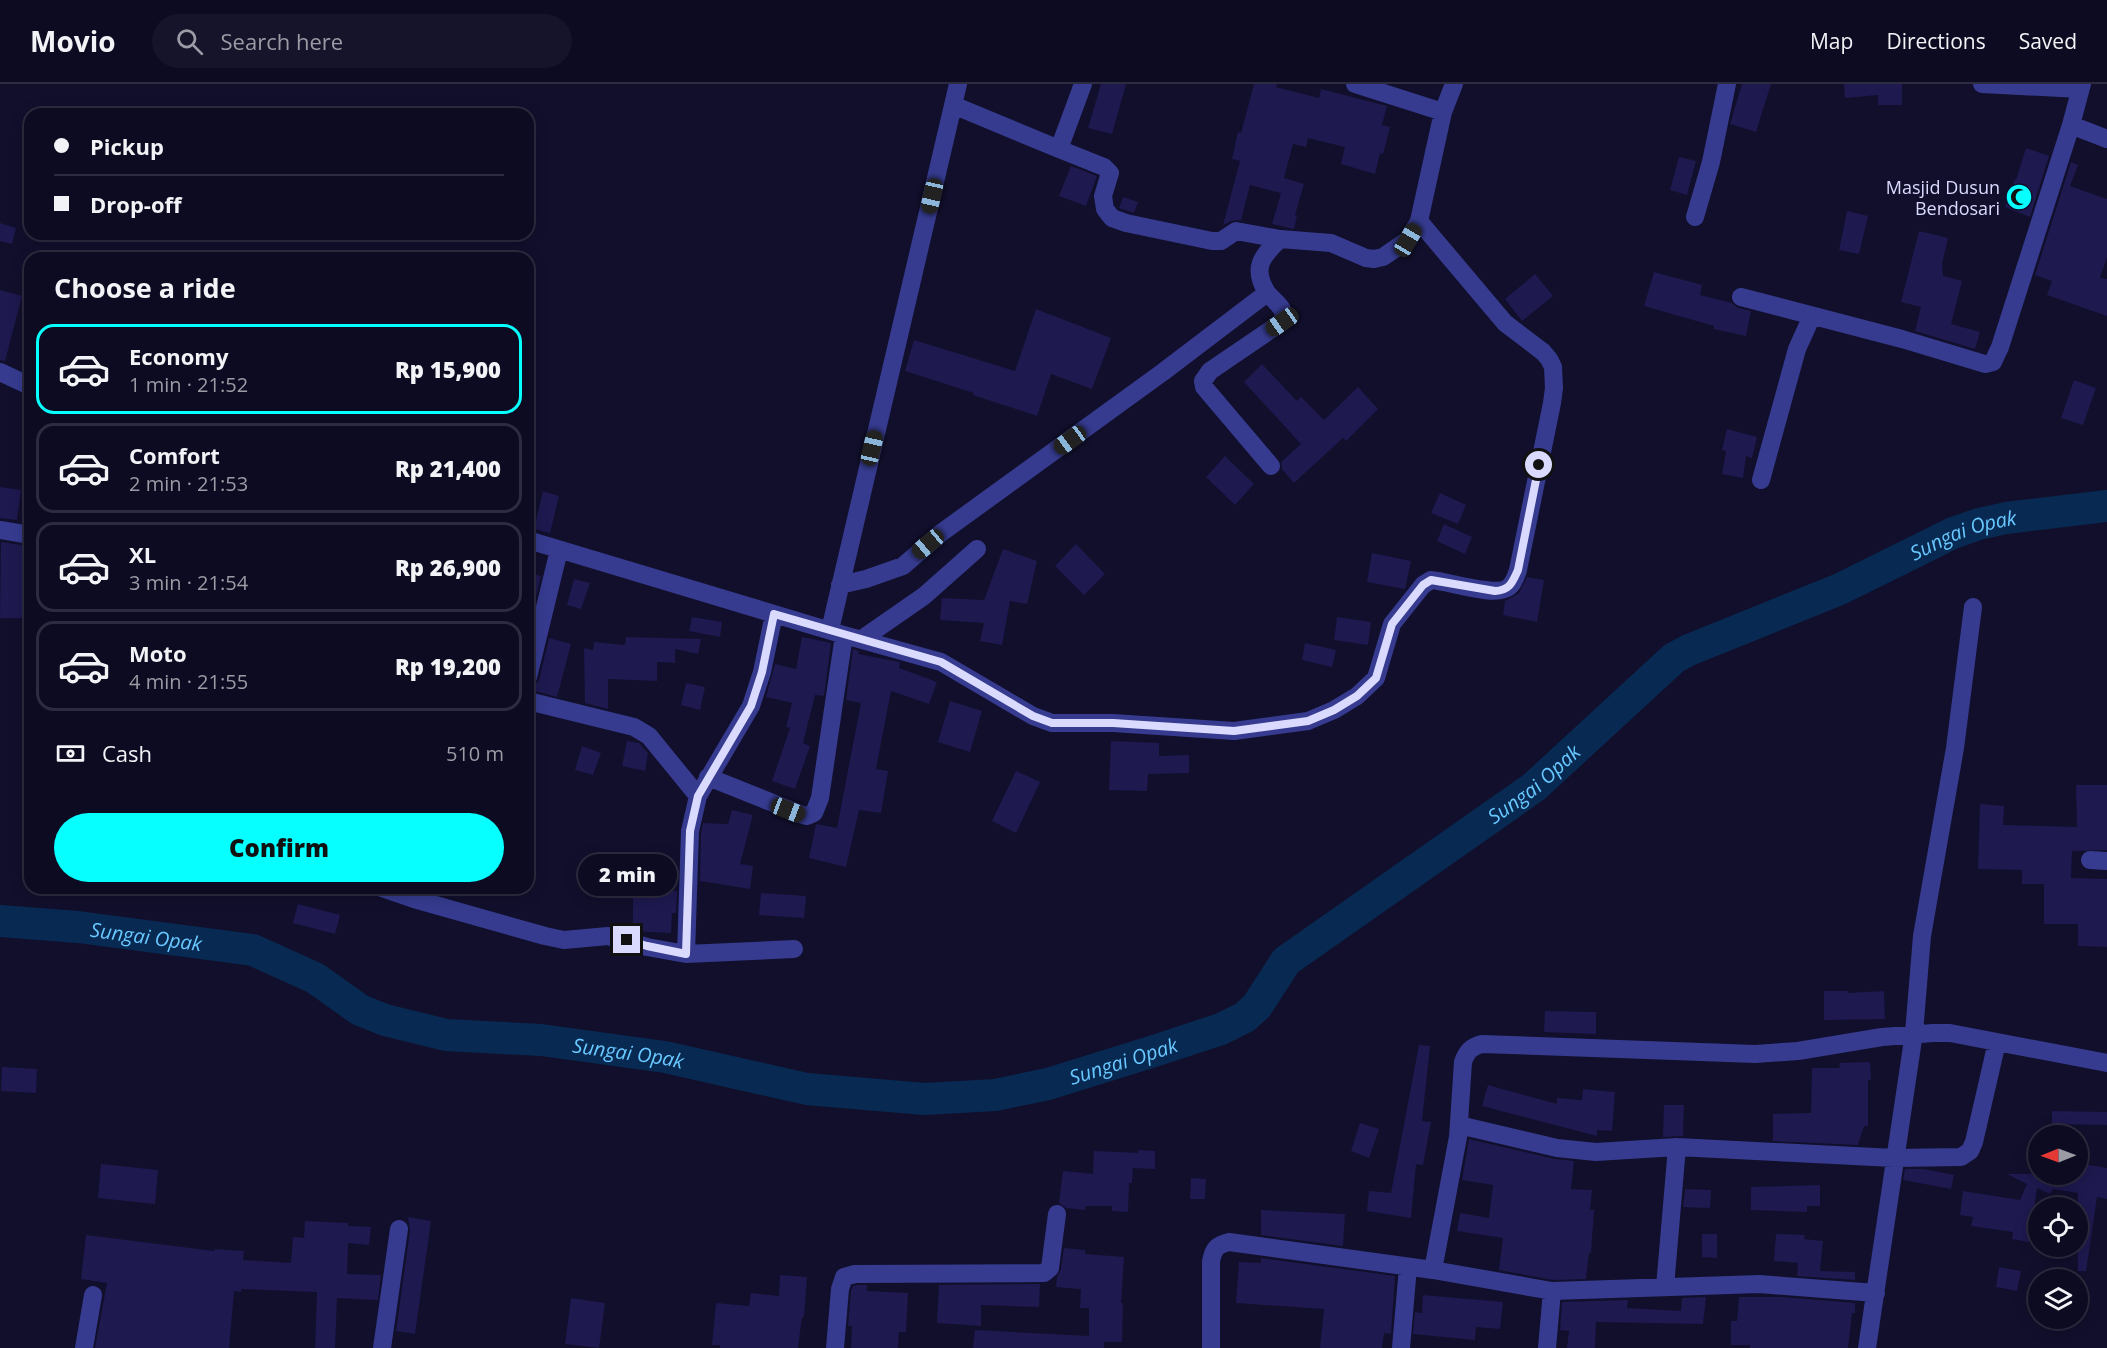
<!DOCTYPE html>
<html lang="en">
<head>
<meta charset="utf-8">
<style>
	:root { --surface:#0d0b21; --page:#16142a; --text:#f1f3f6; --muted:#9a9ba5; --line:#2d2b3f; --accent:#06ffff }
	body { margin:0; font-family:"Open Sans",sans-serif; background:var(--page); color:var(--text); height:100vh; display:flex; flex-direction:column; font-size:22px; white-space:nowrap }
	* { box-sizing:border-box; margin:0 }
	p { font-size:20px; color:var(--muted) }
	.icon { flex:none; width:33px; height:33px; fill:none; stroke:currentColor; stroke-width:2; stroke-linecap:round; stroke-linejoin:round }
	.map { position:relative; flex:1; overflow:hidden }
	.panel { position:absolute; left:24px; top:168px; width:510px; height:642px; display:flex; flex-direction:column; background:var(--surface); border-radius:18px; box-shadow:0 3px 15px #0003,0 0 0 2px var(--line) }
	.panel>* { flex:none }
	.guide { position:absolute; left:24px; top:24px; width:510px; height:132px; border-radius:18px; box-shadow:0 3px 15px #0003,0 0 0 2px var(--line); display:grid; align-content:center; height:132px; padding:0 30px; background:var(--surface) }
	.needle { width:39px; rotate:269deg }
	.tools { position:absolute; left:2028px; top:1041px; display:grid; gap:12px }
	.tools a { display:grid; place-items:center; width:60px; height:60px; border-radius:50%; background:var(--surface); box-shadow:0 3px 15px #0003,0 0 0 2px var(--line); font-size:30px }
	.end { position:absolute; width:27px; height:27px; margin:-14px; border:8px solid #dadaff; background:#111; box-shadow:0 0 0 3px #111 }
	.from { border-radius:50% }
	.bubble { position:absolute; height:42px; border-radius:21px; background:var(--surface); box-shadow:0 3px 15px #0003,0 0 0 2px var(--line); font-size:20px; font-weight:800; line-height:42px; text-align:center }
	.car { position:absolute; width:18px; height:36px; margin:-18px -9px; border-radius:8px; box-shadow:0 0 4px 2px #0007; background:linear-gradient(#222 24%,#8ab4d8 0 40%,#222 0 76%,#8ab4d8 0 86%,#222 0) }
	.guide b { display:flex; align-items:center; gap:21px; height:57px; font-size:22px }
	.guide b+b { border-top:2px solid var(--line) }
	.guide i { width:15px; height:15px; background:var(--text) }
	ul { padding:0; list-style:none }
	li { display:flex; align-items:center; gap:18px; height:90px; margin:0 12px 9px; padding:0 18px; border:3px solid var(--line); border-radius:18px }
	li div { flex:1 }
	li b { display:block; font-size:22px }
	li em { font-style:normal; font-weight:800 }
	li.active { border-color:var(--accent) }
	li>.icon { width:54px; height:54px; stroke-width:1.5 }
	h2 { padding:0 30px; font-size:27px; line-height:72px }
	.pay { display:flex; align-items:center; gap:15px; height:66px; padding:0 30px; font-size:22px }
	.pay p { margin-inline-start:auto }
	.primary-button { display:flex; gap:12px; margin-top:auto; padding:12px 30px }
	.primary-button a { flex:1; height:69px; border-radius:36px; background:var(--accent); color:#111; font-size:24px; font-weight:800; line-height:69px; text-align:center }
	header { display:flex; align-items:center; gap:36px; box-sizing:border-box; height:84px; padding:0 30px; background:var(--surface); border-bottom:2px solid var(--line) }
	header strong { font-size:28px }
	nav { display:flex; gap:33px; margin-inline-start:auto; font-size:21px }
	.search { width:420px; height:54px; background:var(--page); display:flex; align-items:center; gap:15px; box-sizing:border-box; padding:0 21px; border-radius:33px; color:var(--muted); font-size:22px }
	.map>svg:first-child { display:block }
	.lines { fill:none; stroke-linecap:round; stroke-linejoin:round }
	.river { stroke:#082a52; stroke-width:32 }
	.building { fill:#1e194f }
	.minor { stroke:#363b8f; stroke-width:18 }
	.route { stroke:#dadaff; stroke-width:8 }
	.labels { text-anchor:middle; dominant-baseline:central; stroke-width:5; stroke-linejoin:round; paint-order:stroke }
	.poi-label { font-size:18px; fill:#dadaff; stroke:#110f2c; text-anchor:end }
	.water-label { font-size:20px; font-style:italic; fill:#68c8ff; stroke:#110f2c }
</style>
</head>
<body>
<header>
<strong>Movio</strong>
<div class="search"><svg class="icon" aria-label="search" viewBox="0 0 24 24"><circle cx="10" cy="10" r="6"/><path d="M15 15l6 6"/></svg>Search here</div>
<nav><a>Map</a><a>Directions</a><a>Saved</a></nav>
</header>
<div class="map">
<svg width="2107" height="1264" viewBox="0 0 2107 1264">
	<rect width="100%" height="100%" fill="#110f2c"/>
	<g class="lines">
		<!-- river -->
		<path class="river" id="s1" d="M0,837l78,6 175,23 62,28 45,32 25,10 61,15 95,5 124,17 142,32 118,10 70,-4 53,-11 103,-32 70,-23 24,-12 12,-11 29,-45 248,-174 140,-129 15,-8 151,-61 113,-56 26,-9 27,-6 101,-12"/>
	</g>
	<!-- building -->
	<path class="building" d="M1101,0h25l-14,50 -24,-6z
		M1254,0h23l-1,3 43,11 2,-9 66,17 -5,19 8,2 -7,27 -3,-1 -5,21 -34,-10 4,-17 -37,-9 -2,9 -13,-3 -9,34 20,6 -9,31 2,1 -3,13 -22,-5 9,-31 -31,-8 -9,35 -10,1 -8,4 17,-64 -8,-2 6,-27 3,1z
		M1742,0h29l-15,48 -26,-8z
		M1844,0h58v21h-24v-10l-33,3z
		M2026,64l23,8 -19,61 -25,-10 10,-28 1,1z
		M1679,73l17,4 -9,34 -17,-5z
		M2071,78l7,3 -8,21 37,13v58l-7,21 7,1v37l-60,-21 5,-14 -17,-6z
		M1071,82l26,10 -11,30 -27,-10z
		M1123,113l15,5 -4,11 -15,-5z
		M1847,127l21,5 -9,38 -20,-4z
		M0,139l16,5 -4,16 -12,-3z
		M1919,147l29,7 -6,26 1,12 19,5 -11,43 29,8 -5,17 -60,-18 6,-24 -20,-5z
		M1654,188l48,13 -2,10 32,8 6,5 13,3 -5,25 -32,-7v-3l-70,-20z
		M1535,190l18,22 -31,25 -17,-22z
		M0,206l22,6 -17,65 -5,-1z
		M1036,225l75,29 -19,51 -41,-15 -14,42 -64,-21 1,-2 -69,-22 9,-31 101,31z
		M1262,280l35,37 4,-4 23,23 34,-33 20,22 -32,32 -3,-3 -49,45 -12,-14 -1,-7 20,-18 -57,-62z
		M2074,296l22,8 -13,37 -22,-7z
		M1727,345l30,8 -5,21 -6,-2 -3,22 -21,-4 4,-23 -4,-1z
		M1225,372l29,28 -19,21 -29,-28z
		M0,403l21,3 -4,30 -17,-2z
		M543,407l16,5 -9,37 -16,-4z
		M1440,409l26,12 -8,19 -27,-11z
		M1444,440l28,13 -7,17 -28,-13z
		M1,458l27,4 -1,4h3v27h-4l-1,41h-25z
		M1076,460l29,30 -21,21 -29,-29z
		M1003,465l34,12 -10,43 -17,-3 -8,44 -22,-4 4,-18 -44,-3 2,-22 42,2z
		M1372,469l39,8 -6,28 -38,-7z
		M528,489l13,3 -13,54z
		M1527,493l17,3 -7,42 -34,-7 2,-14 14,-8z
		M574,495l16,4 -9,26 -14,-4z
		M692,533l30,5 -2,15 -31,-6z
		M1337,533l34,5 -3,23 -34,-5z
		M626,553l75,2 -3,15 -23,-5v14l-18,-1v19l-49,-2v30l-23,-6 -1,-55 9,2 1,-8 31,3z
		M802,553l29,6 -7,53 -9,-1 -12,48 7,3 -15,43 -23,-8 18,-53 -4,-1 6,-24 -26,-6 9,-33 21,5z
		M549,554l22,6 -14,53 -26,-7 8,-10z
		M1305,559l31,7 -4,17 -30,-7z
		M853,565l6,2 -1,3 42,8 -1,6 38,14 -8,22 -38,-13 -15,78 12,2 -7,42 -22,-3 -13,57 -37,-9 7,-34 21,4 24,-125 -15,-3z
		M686,599l19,4 -5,23 -19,-5z
		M950,617l32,10 -12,41 -32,-10z
		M627,657l12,2 9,10 -3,18 -23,-5z
		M1111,657l48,2v13l30,-1v18l-41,1 -1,17 -38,-1z
		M582,662l19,7 -8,22 -18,-5z
		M1016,687l24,11 -24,51 -24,-12z
		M2076,701h31v65l-35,1 -1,27 36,1v68l-29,-1v-22h-34v-40h-22v-14l-44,-1 2,-65 24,2 -1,19 74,2z
		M732,726l21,5 -13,49 13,2 -3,23 -50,-8 1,-49 2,-9 25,1z
		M664,773v34h13l-1,22h-4l-1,20 -38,-2v-41h-15l-1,-32z
		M761,809l45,3 -2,22 -45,-3z
		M298,820l42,11 -5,19 -42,-11z
		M1824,907h24v2l36,-2 1,28 -61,1z
		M1545,927l51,1v22l-52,-2z
		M1419,961l11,1 -8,75 9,1 -8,43 -7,-1 -5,54 -44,-7 2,-20 22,2z
		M1870,978l1,18h-3v46h-4l-6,19 -85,-4v-27l38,-1 1,-45h28l-1,-5z
		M2,983l35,2 -1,24 -35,-2z
		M1488,1001l69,19v-6l25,2 1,-11 32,3 -3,39 -15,-1v6l-115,-30z
		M1664,1021h20l-1,31 -20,1z
		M2052,1027l55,1v13l-55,-1z
		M1360,1039l19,6 -10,29 -18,-7z
		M1469,1055l86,20 19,2 -3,28 21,1 -2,20h4l-3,43h-2l-3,26 -33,1 -54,-10 4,-32 -46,-7 3,-18 29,5 4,-33 -31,-5z
		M1138,1066l17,1v18l-22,-1 -1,15h-3l-1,29 -16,-1v-5h-26l-1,4 -19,-2 -7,-5 4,-32 30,3 1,-23 44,2z
		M2036,1079l2,1v10h40v-11l29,5v31l-10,-2 -11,74h-8v-78l-25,-4 -3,5 -13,-6 -8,54 -17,-3 1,-7 -42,-6 2,-9 -13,-2 3,-24 57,9 7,-16 -20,-10h24z
		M101,1080l57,6 -3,34 -57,-6z
		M1905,1085h18l31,6 -3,14 -48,-9z
		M1191,1094l15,1 -1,20h-15z
		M1820,1101v21h-13v6l-56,-2v-23z
		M1685,1105l26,1 -1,18 -27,-1z
		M1261,1126l84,4 -2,32 -82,-11z
		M408,1133l23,4 -16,113 -19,-3 14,-100z
		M305,1137l43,2v3l23,1 -2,18 -21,-2 -1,31 34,1 -3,25 -41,-2 -2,50h-20l2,-56 -76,-3v3l-7,-1 -5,57h-134l12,-65 -26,-4 5,-44 128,16 1,-2 29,2 -1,9 48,3 2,-26 11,1z
		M1702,1150h15v24l-15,-1z
		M1776,1150l29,1 -1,4 19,2 -3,30 35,1v8l-58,-4 1,-13 -24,-2z
		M1064,1164l21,2v4l39,3 -3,46h2l-1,39h-18v6h-131l2,-18 114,6v-28h-9l1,-19 -25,-2 1,-10 4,-8z
		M1261,1174l134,18 -4,58 -7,-1 -2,15h-62l4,-39 -88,-6 3,-41 22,1z
		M1999,1183l22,4 -4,20 -21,-4z
		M780,1191l27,2 -3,40h-2l-4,31h-78v-3h-8l4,-42 33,3 2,-13 28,3z
		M1040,1200l-1,23 -58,-2v21l-44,-3 2,-38z
		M857,1201h10v6l41,2 -2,39h-7l-1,16h-47l1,-22h-4l3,-35 2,-5z
		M1423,1211l80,7 -3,27 -24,-2 -1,13 -62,-6 2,-22 7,1z
		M1706,1213l-3,27 -107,-2 -1,26h-28l2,-17 -9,-1 2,-28 66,-2 -1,8 54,3 1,-13z
		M1739,1213h43l73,6v10h-3l-4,35h-98v-3h-19v-24h6z
		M571,1214l34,5 -6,45 -34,-4z"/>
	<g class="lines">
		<!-- minor -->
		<path class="minor" d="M1355,0l88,28
			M1982,0l98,5
			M953,21l106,44 24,-65
			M2071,41l36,14
			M1059,65l45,18 6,6 -7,23 2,13 7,9 14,5 86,18h9l15,-10 44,8
			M1695,133l16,-55 16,-78
			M1267,209c8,9 21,16 15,29l-72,49 -7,10 1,6 67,79
			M1741,213l161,42 83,25 8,-2 7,-15 71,-222 11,-41
			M0,288l30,14
			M1761,396l36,-131 15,-33
			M0,446l30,5
			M528,456l316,95 97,27 92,54 19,7h61l121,8 74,-10 26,-11 23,-14 19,-18 16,-54 31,-39 8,-5c17,1 65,18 78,7 5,-4 7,-11 9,-17l34,-167 2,-15 -1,-21 -4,-8 -6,-7 -38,-29 -86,-102
			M840,501l26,-6 37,-13 38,-33 222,-161 104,-79c-15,-25 -6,-36 13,-54l51,4 35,15 8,1 9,-2 25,-17 11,-19 24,-109 11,-28
			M830,546l128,-546
			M862,555l62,-43 53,-47
			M528,593l31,-127
			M528,617l106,26 15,9 49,60
			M708,693l95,38 4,1 7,-3 6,-15 24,-163
			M2090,776l17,1
			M382,804l32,11 131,37 19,4 44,-4 39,11 39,7 108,-5
			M686,870l4,-123 8,-35 53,-90 11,-34 12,-58
			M1459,1041l98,23 39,4 81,-5 217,11 67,-1 9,-6 4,-9 23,-100
			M1433,1186l25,-133 5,-75c4,-11 8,-15 19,-18l273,10 43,-3 84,-14 51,-4h17l157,30
			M1665,1203l12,-140
			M84,1264l9,-53
			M382,1264l17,-119
			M835,1264l5,-59 4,-12 11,-3 189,-1 6,-5 7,-54
			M1211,1264v-86c2,-12 5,-17 18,-20l204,28 119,21 207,-7 117,9
			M1401,1264l7,-81
			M1547,1264l5,-57
			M1867,1264l47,-315 8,-97 33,-188 18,-141"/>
	</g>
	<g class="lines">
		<!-- route -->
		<path class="route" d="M627,856l20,6 39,8 4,-123 8,-35 53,-90 11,-34 12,-58 167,48 92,54 19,7h61l121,8 74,-10 26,-11 23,-14 19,-18 16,-54 31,-39 8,-5 64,11c15,-1 17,-8 23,-21l21,-105"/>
	</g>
	<!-- icons -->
	<defs>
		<symbol id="mosque-disc" viewBox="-11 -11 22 22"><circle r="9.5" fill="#06ffff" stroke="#110f2c"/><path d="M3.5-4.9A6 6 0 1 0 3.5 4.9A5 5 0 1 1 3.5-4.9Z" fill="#111"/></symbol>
	</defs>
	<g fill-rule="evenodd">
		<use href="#mosque-disc" x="2004" y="98" width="30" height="30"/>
	</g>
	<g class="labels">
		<!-- poi labels -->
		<g class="poi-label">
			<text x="2000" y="103">Masjid Dusun<tspan x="2000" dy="21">Bendosari</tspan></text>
		</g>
		<!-- water labels -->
		<g class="water-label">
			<text stroke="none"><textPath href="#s1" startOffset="2163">Sungai Opak</textPath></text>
			<text stroke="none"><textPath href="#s1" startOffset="1659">Sungai Opak</textPath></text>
			<text stroke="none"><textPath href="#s1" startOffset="147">Sungai Opak</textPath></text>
			<text stroke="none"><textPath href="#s1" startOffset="651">Sungai Opak</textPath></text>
			<text stroke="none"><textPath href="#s1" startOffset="1155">Sungai Opak</textPath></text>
		</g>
	</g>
</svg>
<div class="tools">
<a><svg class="needle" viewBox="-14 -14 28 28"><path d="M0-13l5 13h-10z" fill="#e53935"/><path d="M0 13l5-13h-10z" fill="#9a9ba5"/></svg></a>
<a><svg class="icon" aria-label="locate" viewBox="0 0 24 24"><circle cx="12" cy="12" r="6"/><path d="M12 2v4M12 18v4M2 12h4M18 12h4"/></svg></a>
<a><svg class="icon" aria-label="layers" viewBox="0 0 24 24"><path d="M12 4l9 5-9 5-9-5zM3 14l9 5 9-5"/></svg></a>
</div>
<i class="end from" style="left:1539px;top:381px"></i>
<i class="end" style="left:627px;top:856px"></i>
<div class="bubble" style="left:578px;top:770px;width:99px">2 min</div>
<i class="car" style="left:932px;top:112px;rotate:193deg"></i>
<i class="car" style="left:1408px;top:156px;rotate:30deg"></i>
<i class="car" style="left:1282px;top:238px;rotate:235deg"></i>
<i class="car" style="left:1070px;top:356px;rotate:234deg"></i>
<i class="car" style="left:872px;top:364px;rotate:13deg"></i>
<i class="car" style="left:928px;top:460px;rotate:230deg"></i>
<i class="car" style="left:788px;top:726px;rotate:111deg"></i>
<div class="guide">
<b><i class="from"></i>Pickup</b>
<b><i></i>Drop-off</b>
</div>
<section class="panel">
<h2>Choose a ride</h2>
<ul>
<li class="active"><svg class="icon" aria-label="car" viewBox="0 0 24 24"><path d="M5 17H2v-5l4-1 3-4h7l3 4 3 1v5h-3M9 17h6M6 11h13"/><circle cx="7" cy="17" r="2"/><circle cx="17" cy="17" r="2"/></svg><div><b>Economy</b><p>1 min · 21:52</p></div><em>Rp 15,900</em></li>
<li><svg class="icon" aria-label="car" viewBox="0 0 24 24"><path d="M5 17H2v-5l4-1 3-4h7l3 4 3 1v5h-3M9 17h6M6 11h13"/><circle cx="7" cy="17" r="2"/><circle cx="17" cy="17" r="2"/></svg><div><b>Comfort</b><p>2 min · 21:53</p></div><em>Rp 21,400</em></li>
<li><svg class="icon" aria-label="car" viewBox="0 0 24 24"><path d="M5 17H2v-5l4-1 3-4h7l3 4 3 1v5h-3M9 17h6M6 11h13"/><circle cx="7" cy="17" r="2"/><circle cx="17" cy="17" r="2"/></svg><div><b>XL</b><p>3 min · 21:54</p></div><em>Rp 26,900</em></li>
<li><svg class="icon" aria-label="car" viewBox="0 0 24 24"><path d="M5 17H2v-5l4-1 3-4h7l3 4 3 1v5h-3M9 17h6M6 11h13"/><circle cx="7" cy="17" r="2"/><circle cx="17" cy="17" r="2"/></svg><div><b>Moto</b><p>4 min · 21:55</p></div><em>Rp 19,200</em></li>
</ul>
<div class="pay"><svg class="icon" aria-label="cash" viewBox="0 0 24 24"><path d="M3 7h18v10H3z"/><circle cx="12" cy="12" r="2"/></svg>Cash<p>510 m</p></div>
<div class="primary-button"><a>Confirm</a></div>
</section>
</div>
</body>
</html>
